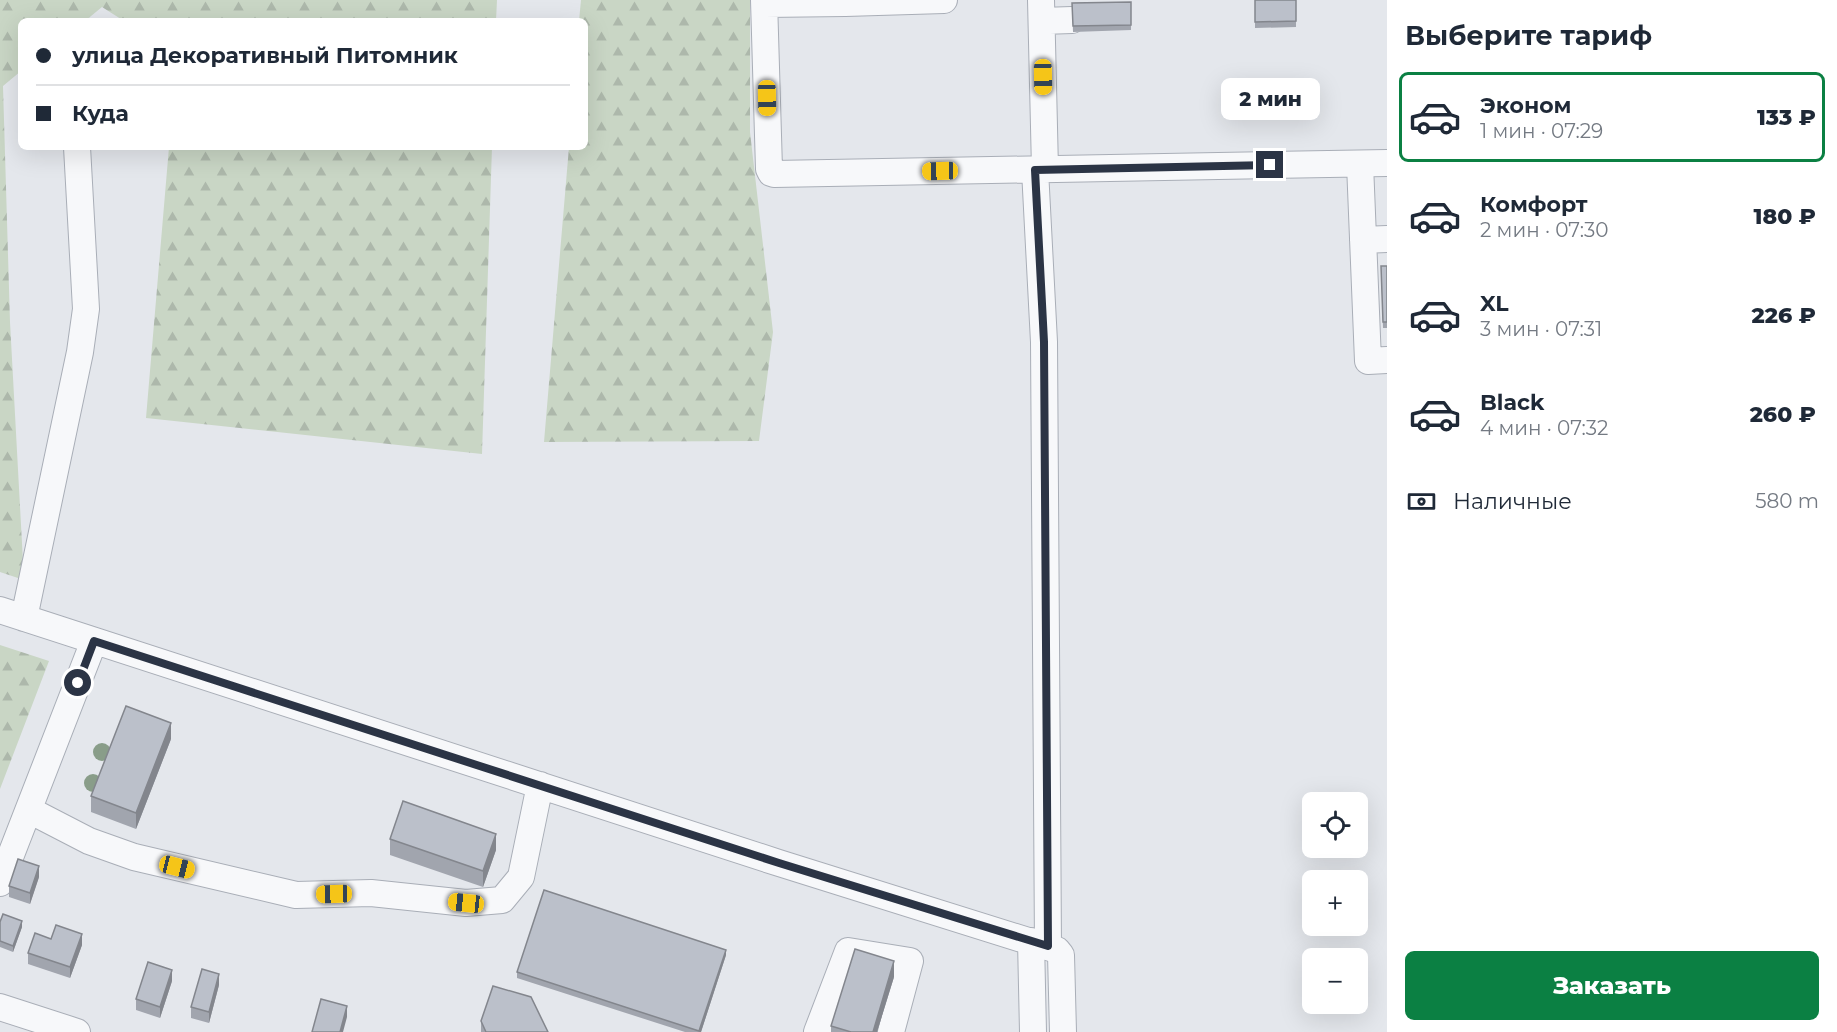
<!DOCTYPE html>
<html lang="ru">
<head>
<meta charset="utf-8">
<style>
	:root { --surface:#fff; --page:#f2f2f3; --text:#1f2937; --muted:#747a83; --line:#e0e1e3; --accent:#0b8043 }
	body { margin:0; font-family:Montserrat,sans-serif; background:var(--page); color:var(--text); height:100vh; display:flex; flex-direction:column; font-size:22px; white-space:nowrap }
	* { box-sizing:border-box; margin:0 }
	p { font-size:20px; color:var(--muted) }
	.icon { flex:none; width:33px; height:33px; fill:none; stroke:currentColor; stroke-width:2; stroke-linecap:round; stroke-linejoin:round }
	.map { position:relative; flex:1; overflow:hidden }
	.panel { display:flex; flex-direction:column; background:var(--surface); width:450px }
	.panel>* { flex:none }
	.guide { position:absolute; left:18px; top:18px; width:570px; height:132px; border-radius:9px; box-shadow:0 6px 24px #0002; display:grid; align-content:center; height:132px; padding:0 18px; background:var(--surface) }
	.buttons { position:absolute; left:1302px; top:792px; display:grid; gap:12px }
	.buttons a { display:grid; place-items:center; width:66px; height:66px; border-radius:9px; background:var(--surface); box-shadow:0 6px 24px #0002; font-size:30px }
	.end { position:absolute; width:27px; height:27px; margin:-14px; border:8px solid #2b3445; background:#fff; box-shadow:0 0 0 3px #fff }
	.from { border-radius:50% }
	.bubble { position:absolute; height:42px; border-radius:9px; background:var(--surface); box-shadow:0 6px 24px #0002; font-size:20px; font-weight:800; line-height:42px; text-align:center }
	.car { position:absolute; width:18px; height:36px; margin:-18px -9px; border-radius:8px; box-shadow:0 0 4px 2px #0007; background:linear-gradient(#f5c518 24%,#345 0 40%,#f5c518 0 76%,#345 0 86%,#f5c518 0) }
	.guide b { display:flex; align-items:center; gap:21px; height:57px; font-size:22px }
	.guide b+b { border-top:2px solid var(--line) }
	.guide i { width:15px; height:15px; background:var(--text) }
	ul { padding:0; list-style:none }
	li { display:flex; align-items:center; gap:18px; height:90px; margin:0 12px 9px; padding:0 6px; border:3px solid transparent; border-radius:9px }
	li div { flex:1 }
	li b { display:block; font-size:22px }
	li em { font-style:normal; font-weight:800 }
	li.selected { border-color:var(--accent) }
	li>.icon { width:54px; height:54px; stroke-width:1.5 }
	h2 { padding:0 18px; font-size:27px; line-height:72px }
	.pay { display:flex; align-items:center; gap:15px; height:66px; padding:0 18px; font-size:22px }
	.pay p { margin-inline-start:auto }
	.cta { display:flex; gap:12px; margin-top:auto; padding:12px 18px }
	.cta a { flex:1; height:69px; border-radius:9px; background:var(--accent); color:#fff; font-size:24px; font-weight:800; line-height:69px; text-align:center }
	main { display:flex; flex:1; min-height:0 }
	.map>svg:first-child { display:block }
	.forest { fill:url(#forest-firs) }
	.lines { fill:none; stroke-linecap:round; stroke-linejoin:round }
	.minor-casing { stroke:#a9aeb7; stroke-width:28 }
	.minor { stroke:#f7f8fa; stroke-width:26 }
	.tree { fill:#899d89 }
	.wall { fill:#a1a5ae }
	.shaded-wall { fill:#83868d }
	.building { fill:#bbc0ca; stroke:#83868d; stroke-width:1.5 }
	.route { stroke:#2b3445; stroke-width:8 }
</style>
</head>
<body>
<main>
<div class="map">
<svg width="1387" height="1032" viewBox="0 0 1387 1032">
	<defs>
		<pattern id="forest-firs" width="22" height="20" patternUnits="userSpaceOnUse" patternTransform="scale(1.5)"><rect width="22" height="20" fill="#c9d6c5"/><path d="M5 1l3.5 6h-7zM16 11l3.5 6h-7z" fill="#adb8ab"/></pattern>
	</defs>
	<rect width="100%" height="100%" fill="#e4e7ec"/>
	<!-- forest -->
	<path class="forest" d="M0,0h497l-1,21h-372l-22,-14 -17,14h-64v50l-18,15 7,236 14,258 -24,-8z
		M581,0h169v132l23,200 -14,109 -215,1 25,-295h16v-126h-6z
		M169,147h323l-10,307 -336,-36z
		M0,645l49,16 -49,128z"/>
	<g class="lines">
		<defs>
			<path id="minor" d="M764,0l5,169 2,4 3,1 613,-11
				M845,0v3l99,-3
				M1041,0l4,169
				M765,4l80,-1
				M1042,21l30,-1
				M1360,164l8,197 19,-1
				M1035,170l9,172 4,605
				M1363,240l24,-1
				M0,610l779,253 278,87 4,5 2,77
				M24,618l56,-266 6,-43 -9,-162
				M29,810l60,31 45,16 162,38 75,-2 95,10 36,-3 19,-23 19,-92
				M0,883l94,-242
				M1031,941l2,91
				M0,1007l77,25
				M817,1032l31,-81 62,10 -19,71"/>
		</defs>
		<!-- minor casing -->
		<use href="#minor" class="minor-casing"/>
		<!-- minor -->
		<use href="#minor" class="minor"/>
	</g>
	<!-- trees -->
	<g class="tree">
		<circle cx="102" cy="752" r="9"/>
		<circle cx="93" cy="783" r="9"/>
	</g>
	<!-- wall -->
	<path class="wall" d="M1255,0h41v27l-41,1z
		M1131,2v28l-58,2 -1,-29z
		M1381,266h6v62h-4z
		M171,739l-35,90 -45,-17v-16z
		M390,839l106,11 -13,37 -93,-32z
		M39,877l-9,27 -21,-7v-11z
		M0,922l22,5 -9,25 -13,-5z
		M51,939l31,6 -12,33 -42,-14v-11z
		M726,955l-25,77h-16l-168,-54v-6z
		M894,977l-17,55h-46v-6z
		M172,981l-12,37 -24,-8v-11z
		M219,985l-10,38 -18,-5v-11z
		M481,1021l67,11h-67z"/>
	<!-- shaded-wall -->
	<path class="shaded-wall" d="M171,723v16l-35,90v-16z
		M496,834v16l-13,37v-16z
		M39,866v11l-9,27v-11z
		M22,921v6l-9,25v-6z
		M82,934v11l-12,33v-11z
		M726,950v5l-25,77h-2z
		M894,961v16l-17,55h-4z
		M172,970v11l-12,37v-11z
		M219,974v11l-10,38v-11z
		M347,1006v11l-4,15h-3z"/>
	<!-- building -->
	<path class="building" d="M1255,0h41v21l-41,1z
		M1131,2v23l-58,1 -1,-23z
		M1381,266h6v56h-4z
		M126,706l45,17 -35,90 -45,-17z
		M403,801l93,33 -13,37 -93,-32z
		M18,859l21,7 -9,27 -21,-7z
		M544,890l182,60 -27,81 -182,-59z
		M3,914l19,7 -9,25 -13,-5v-19z
		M56,925l26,9 -12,33 -42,-14 7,-20 16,6z
		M855,949l39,12 -21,71h-22l-20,-6z
		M148,962l24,8 -12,37 -24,-8z
		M202,969l17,5 -10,38 -18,-5z
		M493,986l38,11 17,35h-62l-5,-11z
		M321,999l26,7 -7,26h-28z"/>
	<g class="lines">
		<!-- route -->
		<path class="route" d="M78,683l16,-42 685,222 269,83 -4,-604 -9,-172 235,-5"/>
	</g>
</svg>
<div class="buttons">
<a><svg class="icon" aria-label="locate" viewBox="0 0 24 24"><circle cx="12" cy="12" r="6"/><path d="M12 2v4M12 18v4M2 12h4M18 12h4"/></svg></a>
<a>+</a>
<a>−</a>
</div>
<i class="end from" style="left:78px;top:683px"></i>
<i class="end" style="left:1270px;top:165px"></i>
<div class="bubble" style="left:1221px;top:78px;width:99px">2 мин</div>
<i class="car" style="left:1043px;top:77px;rotate:179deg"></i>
<i class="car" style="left:767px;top:98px;rotate:179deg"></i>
<i class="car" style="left:940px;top:171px;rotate:269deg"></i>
<i class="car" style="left:177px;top:867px;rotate:104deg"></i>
<i class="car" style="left:334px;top:894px;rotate:269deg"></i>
<i class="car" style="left:466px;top:903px;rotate:276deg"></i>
<div class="guide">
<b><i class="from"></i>улица Декоративный Питомник</b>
<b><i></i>Куда</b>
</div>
</div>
<section class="panel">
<h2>Выберите тариф</h2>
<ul>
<li class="selected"><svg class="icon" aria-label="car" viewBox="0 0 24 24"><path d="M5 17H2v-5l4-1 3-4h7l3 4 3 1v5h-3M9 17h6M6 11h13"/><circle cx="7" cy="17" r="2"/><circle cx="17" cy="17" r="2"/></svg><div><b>Эконом</b><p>1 мин · 07:29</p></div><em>133 ₽</em></li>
<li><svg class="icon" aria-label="car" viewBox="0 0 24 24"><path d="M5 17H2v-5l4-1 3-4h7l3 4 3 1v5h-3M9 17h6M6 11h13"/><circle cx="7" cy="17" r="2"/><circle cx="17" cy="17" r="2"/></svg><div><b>Комфорт</b><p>2 мин · 07:30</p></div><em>180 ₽</em></li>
<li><svg class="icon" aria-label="car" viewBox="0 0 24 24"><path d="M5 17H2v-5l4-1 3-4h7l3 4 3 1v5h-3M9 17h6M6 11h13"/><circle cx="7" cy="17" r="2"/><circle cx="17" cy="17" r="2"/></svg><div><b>XL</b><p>3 мин · 07:31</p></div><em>226 ₽</em></li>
<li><svg class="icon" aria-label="car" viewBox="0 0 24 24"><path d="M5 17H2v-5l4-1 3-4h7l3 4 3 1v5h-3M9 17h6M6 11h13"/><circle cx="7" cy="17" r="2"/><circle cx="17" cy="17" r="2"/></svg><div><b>Black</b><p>4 мин · 07:32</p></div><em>260 ₽</em></li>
</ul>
<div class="pay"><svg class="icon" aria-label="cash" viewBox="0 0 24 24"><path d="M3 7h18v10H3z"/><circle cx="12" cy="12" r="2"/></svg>Наличные<p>580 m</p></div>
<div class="cta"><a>Заказать</a></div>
</section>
</main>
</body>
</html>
